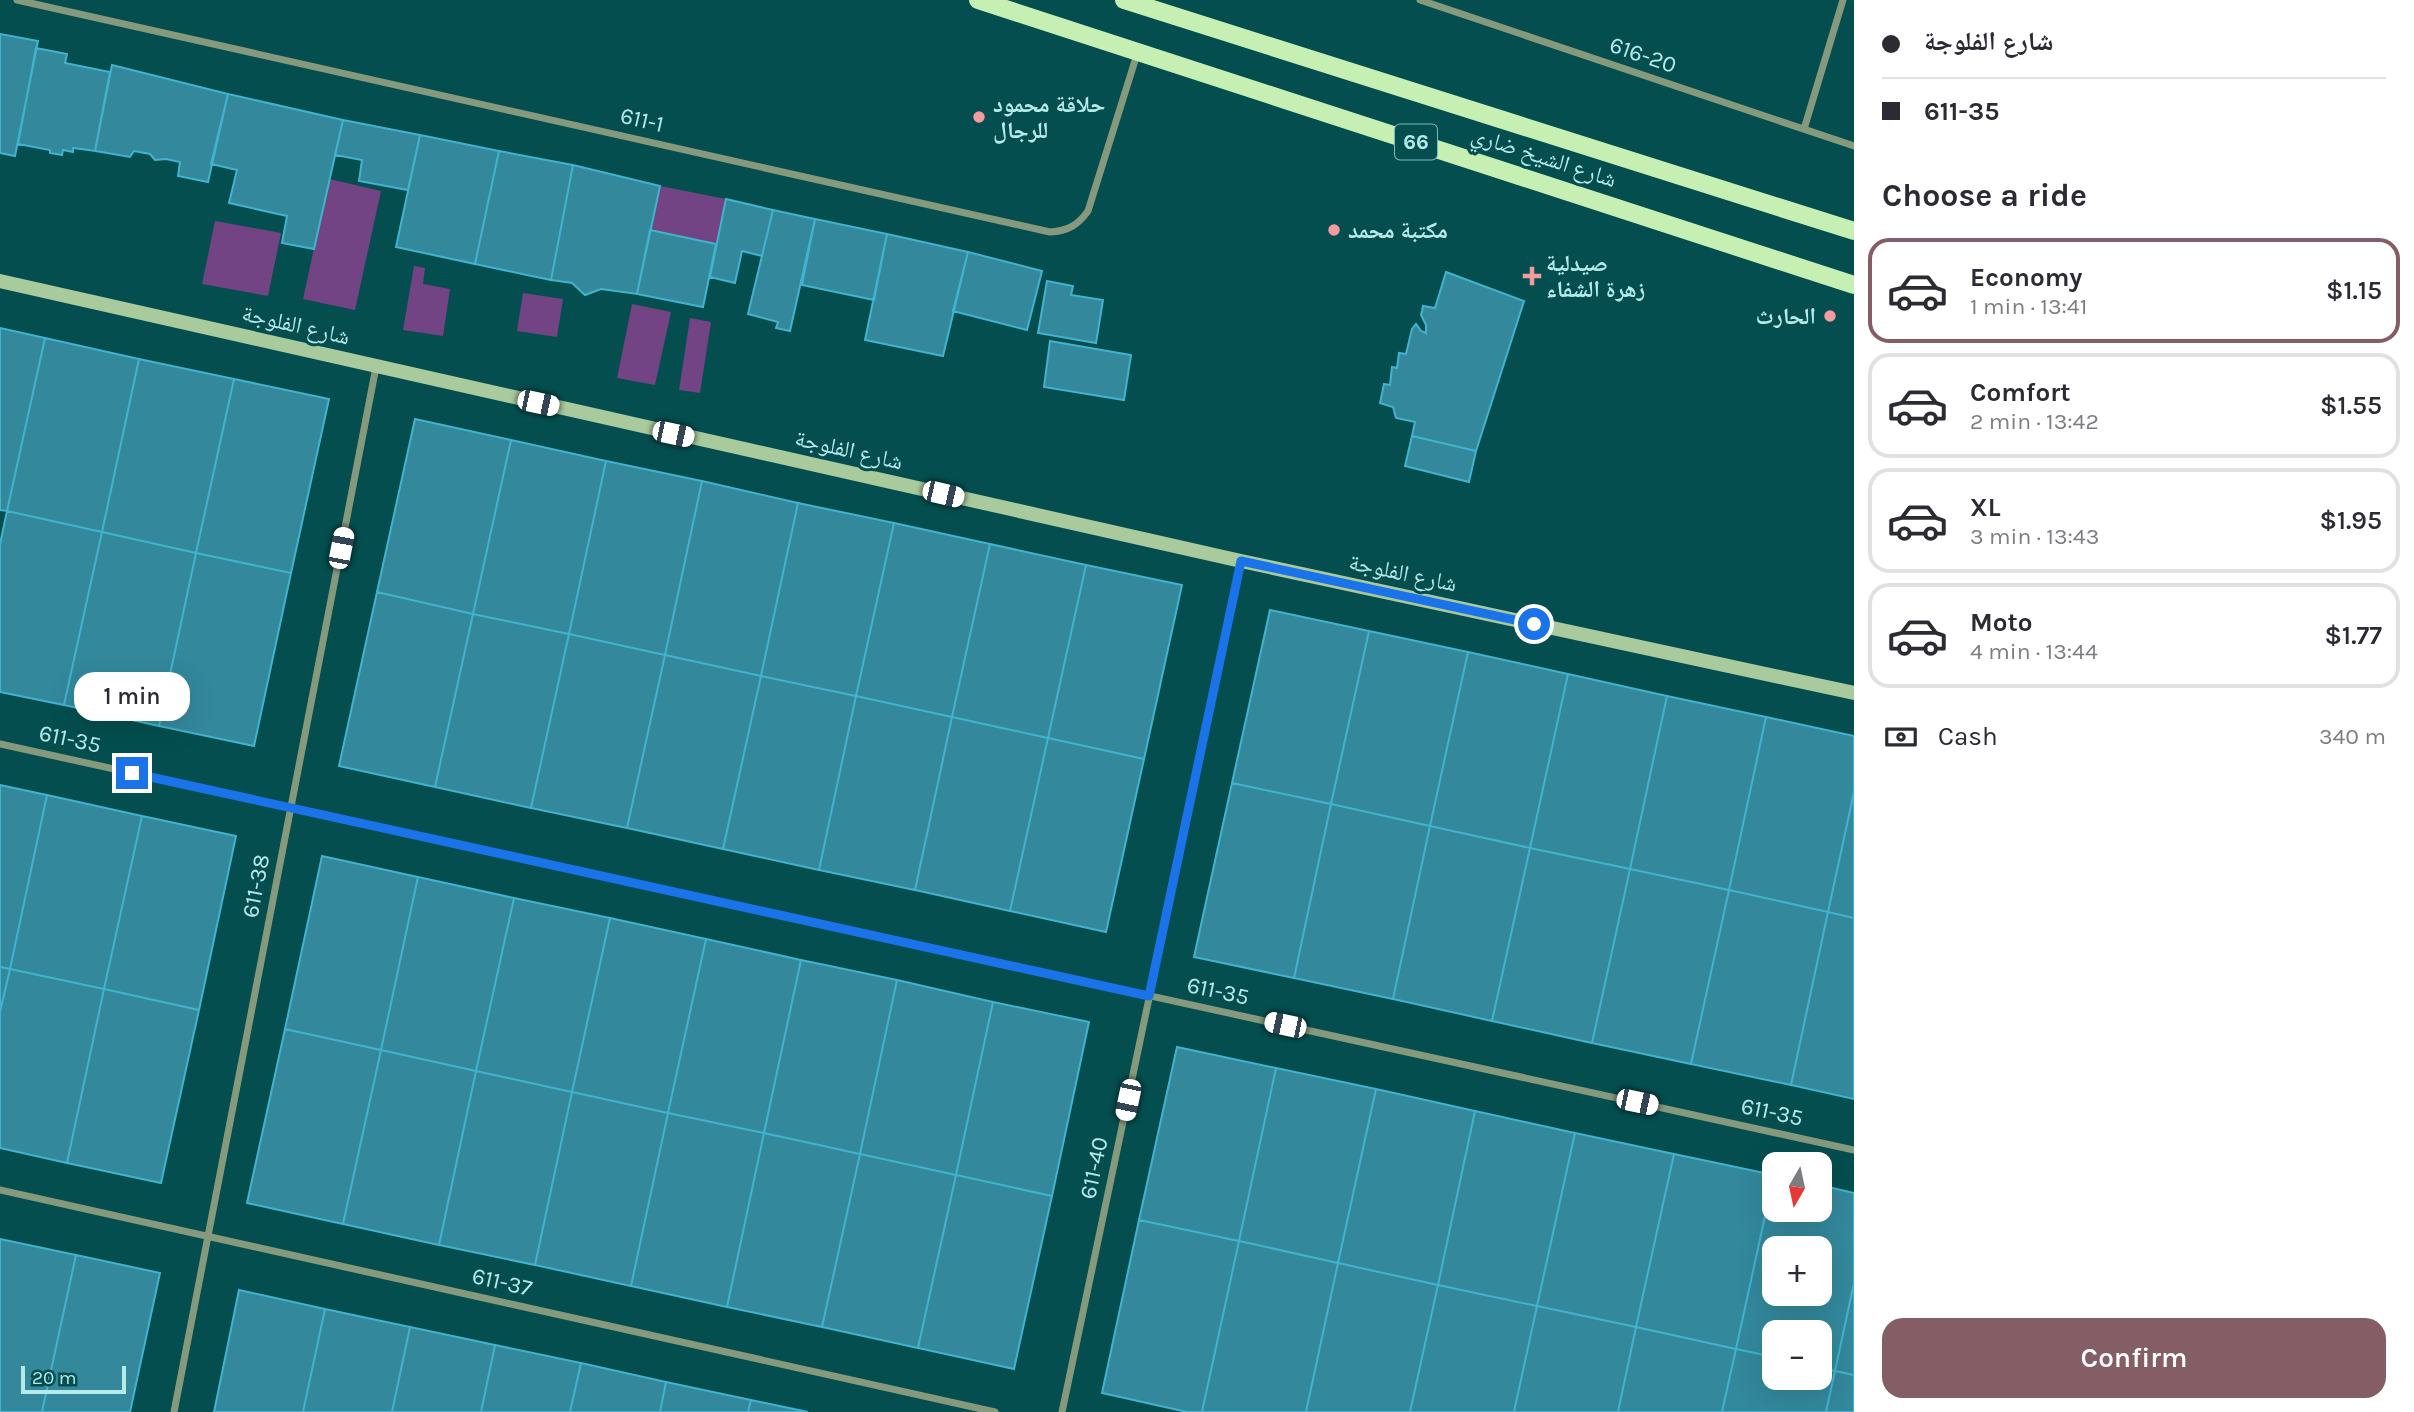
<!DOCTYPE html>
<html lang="en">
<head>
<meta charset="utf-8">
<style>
	:root { --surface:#fff; --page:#f2f2f3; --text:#2b2b33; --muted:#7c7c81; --line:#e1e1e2; --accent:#855d64 }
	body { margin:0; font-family:Karla,"Noto Naskh Arabic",sans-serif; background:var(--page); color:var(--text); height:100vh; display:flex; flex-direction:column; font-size:26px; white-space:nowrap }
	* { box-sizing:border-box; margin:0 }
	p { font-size:23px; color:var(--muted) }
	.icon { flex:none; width:38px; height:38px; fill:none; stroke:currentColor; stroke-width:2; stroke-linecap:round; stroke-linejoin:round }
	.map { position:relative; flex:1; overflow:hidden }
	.panel { display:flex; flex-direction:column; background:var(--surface); width:560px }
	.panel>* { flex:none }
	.top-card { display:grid; align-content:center; height:154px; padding:0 28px; background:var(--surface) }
	.needle { width:46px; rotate:189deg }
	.tools { position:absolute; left:1762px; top:1152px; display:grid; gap:14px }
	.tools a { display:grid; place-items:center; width:70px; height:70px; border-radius:14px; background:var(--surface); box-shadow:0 7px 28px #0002; font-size:35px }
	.scale { position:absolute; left:21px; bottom:18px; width:105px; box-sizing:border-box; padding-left:7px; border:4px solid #b5e9ea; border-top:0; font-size:19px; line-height:24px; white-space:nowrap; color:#b5e9ea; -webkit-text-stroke:5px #044e4f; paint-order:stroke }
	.end { position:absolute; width:32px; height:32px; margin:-16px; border:9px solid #1a73e8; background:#fff; box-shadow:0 0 0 4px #fff }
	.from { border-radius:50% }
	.bubble { position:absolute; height:49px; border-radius:21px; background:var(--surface); box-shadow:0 7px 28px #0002; font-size:23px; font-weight:600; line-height:49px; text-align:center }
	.car { position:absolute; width:21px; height:42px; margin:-21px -10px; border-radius:9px; box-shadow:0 0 5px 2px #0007; background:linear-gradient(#fff 24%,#345 0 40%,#fff 0 76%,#345 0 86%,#fff 0) }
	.top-card b { display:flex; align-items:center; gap:24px; height:66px; font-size:26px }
	.top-card b+b { border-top:2px solid var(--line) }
	.top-card i { width:18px; height:18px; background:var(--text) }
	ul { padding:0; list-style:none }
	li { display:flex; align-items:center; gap:21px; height:105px; margin:0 14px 10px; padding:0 14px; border:4px solid var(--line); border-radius:21px }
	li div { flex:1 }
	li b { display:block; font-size:26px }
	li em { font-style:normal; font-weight:600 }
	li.active { border-color:var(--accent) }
	li>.icon { width:63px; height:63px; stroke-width:1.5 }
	h2 { padding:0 28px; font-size:32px; line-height:84px }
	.pay { display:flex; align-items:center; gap:18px; height:77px; padding:0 28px; font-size:26px }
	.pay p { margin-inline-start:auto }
	.action { display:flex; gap:14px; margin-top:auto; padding:14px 28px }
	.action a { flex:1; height:80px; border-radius:21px; background:var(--accent); color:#fff; font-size:28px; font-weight:600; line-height:80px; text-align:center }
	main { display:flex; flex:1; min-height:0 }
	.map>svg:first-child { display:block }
	.green { fill:#734484 }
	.building { fill:#33889c; stroke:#42b3ce; stroke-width:2; fill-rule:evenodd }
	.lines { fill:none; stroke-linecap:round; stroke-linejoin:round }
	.street { stroke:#859a7d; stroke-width:7 }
	.secondary { stroke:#a9ca9c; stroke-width:14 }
	.primary { stroke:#c5efb3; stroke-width:18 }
	.route { stroke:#1a73e8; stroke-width:9 }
	.poi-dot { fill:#f49b9f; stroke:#044e4f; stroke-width:2.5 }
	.labels { text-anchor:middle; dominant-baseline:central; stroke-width:6; stroke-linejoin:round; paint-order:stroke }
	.shield { fill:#044e4f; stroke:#80babc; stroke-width:2 }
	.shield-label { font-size:21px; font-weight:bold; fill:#b5e9ea }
	.street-label { font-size:23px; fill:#b5e9ea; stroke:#044e4f }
	.poi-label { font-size:23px; font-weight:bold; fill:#b5e9ea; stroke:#044e4f; text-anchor:start }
</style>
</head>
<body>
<main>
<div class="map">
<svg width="1854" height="1412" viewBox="0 0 1854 1412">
	<rect width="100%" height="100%" fill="#044e4f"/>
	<!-- green -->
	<path class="green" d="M329,179l52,12 -26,119 -52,-11z
		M660,186l66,13 -10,45 -66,-14z
		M215,221l66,12 -13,63 -66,-12z
		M414,266l11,2 -2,16 27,5 -7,47 -40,-6z
		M523,293l40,6 -6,38 -40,-6z
		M632,304l39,8 -16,73 -38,-7z
		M690,318l21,4 -11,71 -21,-3z"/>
	<!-- building -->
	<path class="building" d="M0,34l38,7 -23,115 -15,-3z
		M36,48l31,6 -2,9 45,9 -15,79 -22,-3v4l-10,-2 -1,5 -12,-2v-3l-32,-6z
		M112,65l116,29 -20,88 -30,-6 2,-14 -14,-3 -11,1 -5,-6 -16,-3 -4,6 -35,-6z
		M228,94l115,26 -29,129 -32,-6 5,-27 -58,-13 8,-33 -26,-6z
		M343,120l77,15 -12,55 -49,-9 3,-21 -27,-5z
		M420,135l79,16 -24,113 -79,-17z
		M499,151l74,14 -22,115 -76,-16z
		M573,165l87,21 -23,108 -36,-5 -16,6 -13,-12 -21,-3z
		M726,199l47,11 -11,46 -20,-5 -7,32 -25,-6z
		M773,210l42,9 -25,112 -14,-3 2,-6 -30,-8z
		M815,219l72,15 -13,66 -72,-15z
		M650,230l66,14 -13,63 -66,-13z
		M887,234l81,18 -25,104 -78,-16z
		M968,252l74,19 -15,59 -74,-19z
		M1446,272l78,29 -48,150 -64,-15 3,-14 -19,-4 -3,-11 -13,-4 4,-19 6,1 2,-18 5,1 2,-15 7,1 6,-25 4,-5 5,7 5,2v-8l-5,-10 1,-4 1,-5 12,2z
		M1047,281l26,5 -2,9 32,5 -7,43 -58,-10z
		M0,328l45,10 -38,173 -7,-1z
		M45,338l94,21 -37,173 -95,-21z
		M1050,341l81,14 -7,45 -80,-13z
		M139,359l95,20 -38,174 -94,-21z
		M234,379l95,20 -38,174 -95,-20z
		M415,419l96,21 -38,174 -96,-22z
		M1412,436l64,15 -7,31 -64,-16z
		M511,440l95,21 -37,173 -96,-20z
		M606,461l96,20 -37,174 -96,-21z
		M702,481l96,22 -37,173 -96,-21z
		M798,503l96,20 -38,173 -95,-20z
		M7,511l95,21 -38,173 -64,-13v-148z
		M894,523l96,21 -38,173 -96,-21z
		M102,532l94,21 -37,173 -95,-21z
		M990,544l96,21 -38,173 -96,-21z
		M196,553l95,20 -37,173 -95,-20z
		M1086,565l96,20 -38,174 -96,-21z
		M377,592l96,22 -38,173 -96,-21z
		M1270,610l99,21 -38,173 -99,-21z
		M473,614l96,20 -38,174 -96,-21z
		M1369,631l99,21 -38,174 -99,-22z
		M569,634l96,21 -38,173 -96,-20z
		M1468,652l100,22 -38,174 -100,-22z
		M665,655l96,21 -38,173 -96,-21z
		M1568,674l99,22 -37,173 -100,-21z
		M761,676l95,20 -37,174 -96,-21z
		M856,696l96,21 -37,173 -96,-20z
		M1667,696l99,21 -37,173 -99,-21z
		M952,717l96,21 -38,173 -95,-21z
		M1766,717l88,19v56l-26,120 -99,-22z
		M1048,738l96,21 -38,173 -96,-21z
		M1232,783l99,21 -37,174 -100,-21z
		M0,785l47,10 -37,174 -10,-2z
		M1854,792v126l-26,-6z
		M47,795l95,21 -38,173 -94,-20z
		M1331,804l99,22 -37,173 -99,-21z
		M142,816l94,20 -37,174 -95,-21z
		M1430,826l100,22 -38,173 -99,-22z
		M1530,848l100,21 -38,174 -100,-22z
		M322,856l96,21 -37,173 -96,-21z
		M1630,869l99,21 -38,174 -99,-21z
		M418,877l96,21 -38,173 -95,-21z
		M1729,890l99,22 -37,173 -100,-21z
		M514,898l96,20 -38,174 -96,-21z
		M1828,912l26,6v181l-63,-14z
		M610,918l96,21 -38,174 -96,-21z
		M706,939l95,21 -37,173 -96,-20z
		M801,960l96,20 -37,174 -96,-21z
		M0,967l10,2 -10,43z
		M10,969l94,20 -37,174 -67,-15v-136z
		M897,980l96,22 -37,173 -96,-21z
		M104,989l95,21 -38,173 -94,-20z
		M993,1002l96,20 -37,174 -96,-21z
		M285,1029l96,21 -38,174 -96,-21z
		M1177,1047l99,21 -37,173 -100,-21z
		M381,1050l95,21 -37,174 -96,-21z
		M1276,1068l100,21 -38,174 -99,-22z
		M476,1071l96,21 -37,173 -96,-20z
		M1376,1089l99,22 -37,174 -100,-22z
		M572,1092l96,21 -37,173 -96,-21z
		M1475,1111l100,22 -38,173 -99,-21z
		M668,1113l96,20 -37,174 -96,-21z
		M764,1133l96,21 -38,173 -95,-20z
		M1575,1133l99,21 -38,173 -99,-21z
		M860,1154l96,21 -38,173 -96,-21z
		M1674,1154l100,21 -38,174 -100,-22z
		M956,1175l96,21 -38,173 -96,-21z
		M1774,1175v34h46v-24l34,8v90l-19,88 -15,-4v-35h-46v25l-38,-8zM1774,1248h46v45h-46z
		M1139,1220l100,21 -37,171h-15l-85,-19z
		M0,1239l76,16 -34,157h-42z
		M1239,1241l99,22 -32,149h-104z
		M76,1255l84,18 -30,139h-88z
		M1338,1263l100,22 -28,127h-104z
		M1854,1283v92l-19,-4z
		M1438,1285l99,21 -23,106h-104z
		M239,1290l86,19 -22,103h-89z
		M1537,1306l99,21 -18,85h-104z
		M325,1309l85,18 -18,85h-89z
		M410,1327l85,18 -14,67h-89z
		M1636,1327l100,22 -14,63h-104z
		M495,1345l86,18 -11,49h-89z
		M1736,1349l38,8v20h46v-10l15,4 -9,41h-104z
		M581,1363l85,19 -6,30h-90z
		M1835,1371l19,4v37h-28z
		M666,1382l85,18 -3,12h-88z
		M751,1400l57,12h-60z"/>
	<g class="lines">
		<!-- street -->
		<path class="street" d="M17,0l1033,232c18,-1 28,-7 38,-21l50,-160
			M1420,0l434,146
			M1804,129l39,-129
			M0,744l1854,406
			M0,1190l995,222
			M174,1412l202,-1045
			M1062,1412l179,-851"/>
		<!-- secondary -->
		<path class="secondary" d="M0,281l1241,280 613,132"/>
		<!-- primary -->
		<path class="primary" d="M978,0l876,285
			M1124,0l730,231"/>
	</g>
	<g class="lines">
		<!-- route -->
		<path class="route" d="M132,773l1017,223 92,-435 293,63"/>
	</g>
	<!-- markers -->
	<g class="poi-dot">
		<circle cx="979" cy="117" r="7"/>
		<circle cx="1334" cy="230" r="7"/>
		<path d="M1528.5 265.5h7v7h7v7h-7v7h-7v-7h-7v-7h7z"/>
		<circle cx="1830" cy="316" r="7"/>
	</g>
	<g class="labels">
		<!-- shield labels -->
		<rect class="shield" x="1395" y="124.5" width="42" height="35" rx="5"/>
		<g class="shield-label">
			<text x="1416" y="142">66</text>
		</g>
		<!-- street labels -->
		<g class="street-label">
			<text transform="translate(1643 55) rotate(19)">616-20</text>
			<text transform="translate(642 120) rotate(13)">611-1</text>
			<text transform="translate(1544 157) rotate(18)">شارع الشيخ ضاري</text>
			<text transform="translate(296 325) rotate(13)">شارع الفلوجة</text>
			<text transform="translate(849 450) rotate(13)">شارع الفلوجة</text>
			<text transform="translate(1403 573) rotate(12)">شارع الفلوجة</text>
			<text transform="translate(70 739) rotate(12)">611-35</text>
			<text transform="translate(256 886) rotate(-79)">611-38</text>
			<text transform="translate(1218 991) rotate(12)">611-35</text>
			<text transform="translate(1772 1112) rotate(12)">611-35</text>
			<text transform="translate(1094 1168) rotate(-78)">611-40</text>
			<text transform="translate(502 1282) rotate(13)">611-37</text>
		</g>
		<!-- poi labels -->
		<g class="poi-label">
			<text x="993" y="104">حلاقة محمود<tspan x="993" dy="26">للرجال</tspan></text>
			<text x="1348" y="230">مكتبة محمد</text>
			<text x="1546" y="263">صيدلية<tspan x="1546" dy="26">زهرة الشفاء</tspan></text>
			<text x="1816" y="316" text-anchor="end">الحارث</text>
		</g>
	</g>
</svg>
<div class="tools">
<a><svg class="needle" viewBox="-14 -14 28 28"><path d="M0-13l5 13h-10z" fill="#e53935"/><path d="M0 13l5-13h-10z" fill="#7c7c81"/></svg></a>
<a>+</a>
<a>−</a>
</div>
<div class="scale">20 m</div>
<i class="end from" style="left:1534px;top:624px"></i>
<i class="end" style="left:132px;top:773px"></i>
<div class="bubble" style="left:74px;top:672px;width:116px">1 min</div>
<i class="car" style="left:538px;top:403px;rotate:102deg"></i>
<i class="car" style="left:673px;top:434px;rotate:102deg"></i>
<i class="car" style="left:943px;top:494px;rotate:103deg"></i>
<i class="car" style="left:341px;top:548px;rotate:11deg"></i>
<i class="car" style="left:1285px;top:1025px;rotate:282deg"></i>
<i class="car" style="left:1128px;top:1100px;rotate:192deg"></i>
<i class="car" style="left:1637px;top:1102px;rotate:102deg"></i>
</div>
<section class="panel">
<div class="top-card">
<b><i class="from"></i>شارع الفلوجة</b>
<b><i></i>611-35</b>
</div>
<h2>Choose a ride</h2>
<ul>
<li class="active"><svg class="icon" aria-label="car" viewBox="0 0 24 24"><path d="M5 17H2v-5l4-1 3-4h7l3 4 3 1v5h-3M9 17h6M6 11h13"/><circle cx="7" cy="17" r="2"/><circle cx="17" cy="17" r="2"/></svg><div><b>Economy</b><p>1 min · 13:41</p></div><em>$1.15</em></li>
<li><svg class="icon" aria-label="car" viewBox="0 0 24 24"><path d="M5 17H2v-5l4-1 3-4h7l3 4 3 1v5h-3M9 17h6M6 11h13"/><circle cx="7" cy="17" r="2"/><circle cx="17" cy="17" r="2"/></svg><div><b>Comfort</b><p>2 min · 13:42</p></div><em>$1.55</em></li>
<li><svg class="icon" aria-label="car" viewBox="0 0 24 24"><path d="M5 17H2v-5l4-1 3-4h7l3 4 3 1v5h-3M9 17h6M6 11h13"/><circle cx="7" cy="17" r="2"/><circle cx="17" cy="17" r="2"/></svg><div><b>XL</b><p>3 min · 13:43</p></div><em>$1.95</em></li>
<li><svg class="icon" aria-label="car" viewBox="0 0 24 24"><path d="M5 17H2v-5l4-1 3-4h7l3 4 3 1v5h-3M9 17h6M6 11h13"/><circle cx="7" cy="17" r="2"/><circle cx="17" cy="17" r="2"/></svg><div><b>Moto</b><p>4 min · 13:44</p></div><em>$1.77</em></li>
</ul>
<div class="pay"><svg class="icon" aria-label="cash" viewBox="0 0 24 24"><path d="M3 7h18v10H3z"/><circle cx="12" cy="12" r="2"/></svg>Cash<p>340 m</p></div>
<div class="action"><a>Confirm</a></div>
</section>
</main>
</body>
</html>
